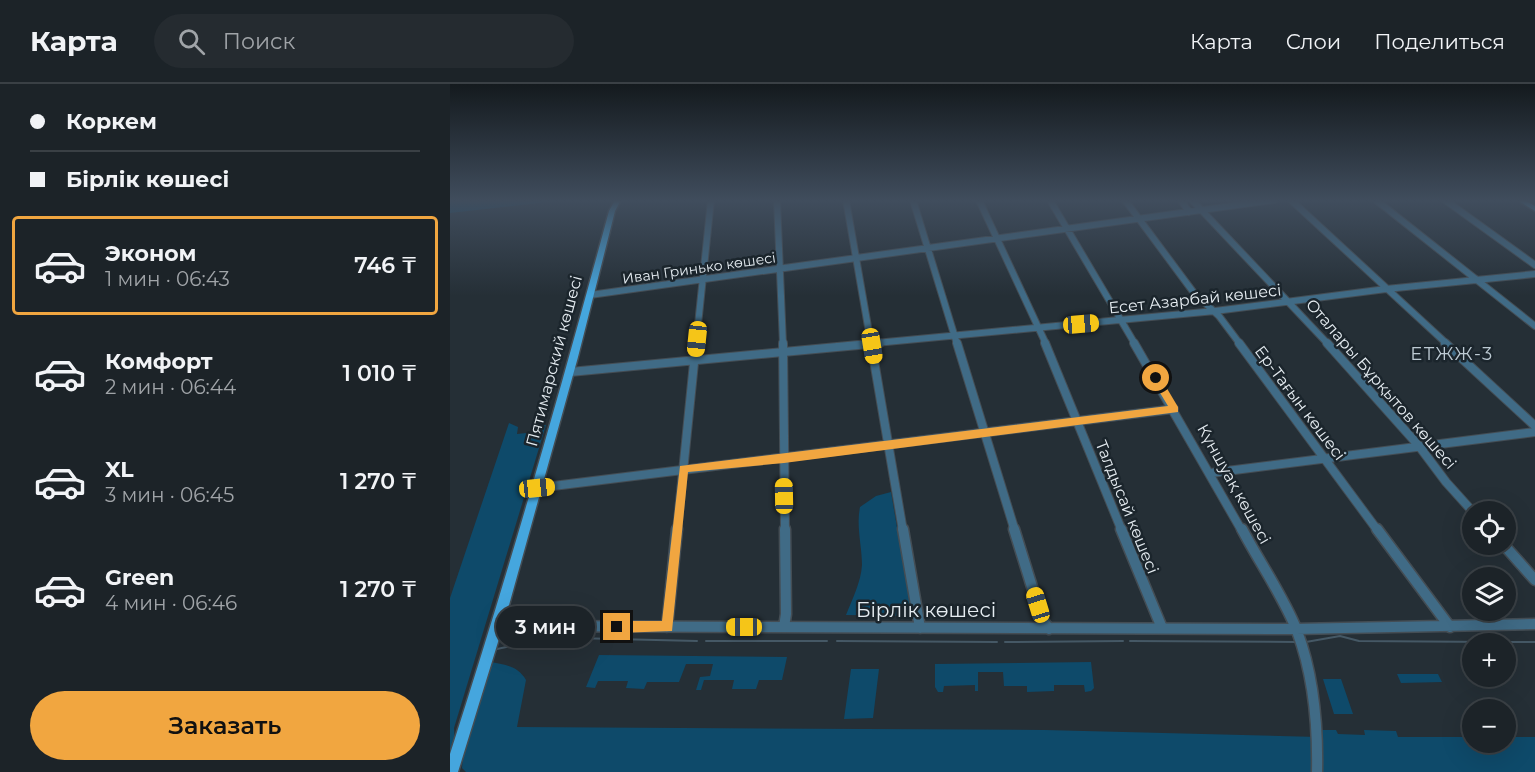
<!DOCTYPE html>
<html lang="ru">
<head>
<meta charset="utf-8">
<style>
	:root { --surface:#1c2328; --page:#252b30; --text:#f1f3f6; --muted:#a0a4a8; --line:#3a4045; --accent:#f1a640 }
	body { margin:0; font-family:Montserrat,sans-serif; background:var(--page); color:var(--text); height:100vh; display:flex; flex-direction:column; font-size:22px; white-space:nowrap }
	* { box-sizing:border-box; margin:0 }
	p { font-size:20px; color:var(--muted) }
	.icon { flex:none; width:33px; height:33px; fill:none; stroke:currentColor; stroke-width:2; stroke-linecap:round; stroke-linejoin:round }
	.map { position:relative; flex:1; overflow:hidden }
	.side { display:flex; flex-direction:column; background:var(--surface); width:450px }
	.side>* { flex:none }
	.hud { display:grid; align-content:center; height:132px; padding:0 30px; background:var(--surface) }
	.buttons { position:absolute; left:1012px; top:417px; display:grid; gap:12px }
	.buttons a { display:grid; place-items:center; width:54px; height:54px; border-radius:50%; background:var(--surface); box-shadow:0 6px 24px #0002,0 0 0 2px var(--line); font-size:30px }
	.end { position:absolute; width:27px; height:27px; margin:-14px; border:8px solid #f1a640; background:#111; box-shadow:0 0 0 3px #111 }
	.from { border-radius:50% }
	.bubble { position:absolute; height:42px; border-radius:21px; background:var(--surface); box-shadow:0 6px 24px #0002,0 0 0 2px var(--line); font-size:20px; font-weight:600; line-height:42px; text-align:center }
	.car { position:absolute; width:18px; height:36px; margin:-18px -9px; border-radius:8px; box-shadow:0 0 4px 2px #0007; background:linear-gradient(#f5c518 24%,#345 0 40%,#f5c518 0 76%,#345 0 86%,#f5c518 0) }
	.hud b { display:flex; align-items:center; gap:21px; height:57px; font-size:22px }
	.hud b+b { border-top:2px solid var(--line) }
	.hud i { width:15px; height:15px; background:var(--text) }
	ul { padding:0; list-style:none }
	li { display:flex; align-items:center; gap:18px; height:99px; margin:0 12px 9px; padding:0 18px; border:3px solid transparent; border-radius:6px }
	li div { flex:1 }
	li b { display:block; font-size:22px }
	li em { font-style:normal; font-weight:600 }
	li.current { border-color:var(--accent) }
	li>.icon { width:54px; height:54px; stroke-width:1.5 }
	.action { display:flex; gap:12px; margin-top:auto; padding:12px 30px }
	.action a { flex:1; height:69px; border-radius:36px; background:var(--accent); color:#111; font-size:24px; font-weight:600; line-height:69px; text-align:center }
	header { display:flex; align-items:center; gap:36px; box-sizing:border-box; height:84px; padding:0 30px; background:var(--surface); border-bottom:2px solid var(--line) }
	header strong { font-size:28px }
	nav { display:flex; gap:33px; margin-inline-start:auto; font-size:21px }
	.search { width:420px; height:54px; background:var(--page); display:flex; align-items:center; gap:15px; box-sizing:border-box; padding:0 21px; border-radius:33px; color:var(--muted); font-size:22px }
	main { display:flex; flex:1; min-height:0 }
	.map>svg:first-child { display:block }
	.green { fill:#0e4a6a }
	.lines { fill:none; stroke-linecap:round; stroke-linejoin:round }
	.stream { stroke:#455865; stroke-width:2 }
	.minor-far2-casing { stroke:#444d54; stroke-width:8 }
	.minor-far1-casing { stroke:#444d54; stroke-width:10 }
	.minor-casing { stroke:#444d54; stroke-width:13 }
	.major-casing { stroke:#444d54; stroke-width:3 }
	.minor-far2 { stroke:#406b86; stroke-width:6 }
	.minor-far1 { stroke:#406b86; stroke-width:8 }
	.minor { stroke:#406b86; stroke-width:10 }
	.major { fill:#45a6de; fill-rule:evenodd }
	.route { fill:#f1a640 }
	.labels { text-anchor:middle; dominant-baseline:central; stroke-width:5; stroke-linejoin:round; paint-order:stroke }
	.far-street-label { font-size:14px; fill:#e5ecf1; stroke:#1b252c }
	.street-label { font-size:16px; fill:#e5ecf1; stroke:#1b252c }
	.neighbourhood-label { font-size:18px; letter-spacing:1.5px; fill:#bdcad3; stroke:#1b252c }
	.near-street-label { font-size:20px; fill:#e5ecf1; stroke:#1b252c }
</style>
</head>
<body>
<header>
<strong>Карта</strong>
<div class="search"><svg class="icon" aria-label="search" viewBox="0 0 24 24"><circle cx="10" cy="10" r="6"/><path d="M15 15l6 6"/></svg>Поиск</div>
<nav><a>Карта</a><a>Слои</a><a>Поделиться</a></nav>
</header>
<main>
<section class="side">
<div class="hud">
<b><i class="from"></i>Коркем</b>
<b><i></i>Бірлік көшесі</b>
</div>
<ul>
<li class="current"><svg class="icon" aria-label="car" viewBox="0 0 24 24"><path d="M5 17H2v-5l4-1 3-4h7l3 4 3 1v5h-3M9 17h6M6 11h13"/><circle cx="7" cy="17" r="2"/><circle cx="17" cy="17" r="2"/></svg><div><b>Эконом</b><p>1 мин · 06:43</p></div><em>746 ₸</em></li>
<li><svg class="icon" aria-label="car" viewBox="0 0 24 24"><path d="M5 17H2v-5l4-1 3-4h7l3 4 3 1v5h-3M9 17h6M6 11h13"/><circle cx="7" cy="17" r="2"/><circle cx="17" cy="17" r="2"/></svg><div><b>Комфорт</b><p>2 мин · 06:44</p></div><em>1 010 ₸</em></li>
<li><svg class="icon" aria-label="car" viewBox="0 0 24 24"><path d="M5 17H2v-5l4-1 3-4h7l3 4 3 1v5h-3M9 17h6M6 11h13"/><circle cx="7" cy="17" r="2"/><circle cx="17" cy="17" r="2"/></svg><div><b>XL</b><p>3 мин · 06:45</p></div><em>1 270 ₸</em></li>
<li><svg class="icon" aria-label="car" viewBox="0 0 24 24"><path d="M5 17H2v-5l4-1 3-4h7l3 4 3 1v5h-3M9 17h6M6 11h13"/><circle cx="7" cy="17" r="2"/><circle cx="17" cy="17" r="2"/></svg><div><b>Green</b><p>4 мин · 06:46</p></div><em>1 270 ₸</em></li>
</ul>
<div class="action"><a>Заказать</a></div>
</section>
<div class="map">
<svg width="1085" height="688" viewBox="0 0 1085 688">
	<rect width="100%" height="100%" fill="#252f36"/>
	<!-- green -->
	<path class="green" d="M0,116h116l-116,13z
		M59,339l9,4 -1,7 19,-2 2,-7h8l-92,303 1,19 -5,13v-162z
		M441,408l21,124 -66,-1c6,-15 15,-33 16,-50 0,-19 -6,-39 -2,-58l16,-11z
		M149,571l188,2 -5,23h-23l-3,9h-24l2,-9h-30l-3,10h-5l4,-13 10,-1 3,-12h-27l-7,18h-32l-3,7 -18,-1 2,-7h-30l-3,7 -9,-1z
		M41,578c15,3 27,4 35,18l-9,47 528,3 273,7 -1,-7h19l2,4 27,1 -1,-5 32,1 2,6h75v5h33v-5h29v35h-1069l-4,-4 1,-12z
		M641,578l3,26 -3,3 -6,1 -1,-7h-30v6l-27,1v-6h-23l-1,-14h-25v19h-3v-6l-31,1 -1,6h-5l-3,-5v-23z
		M401,585h28l-6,49 -29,1z
		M947,590h41l4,8 -41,1z
		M873,595h18l12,35h-19z"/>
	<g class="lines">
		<!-- stream -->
		<path class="stream" d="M124,554l123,3
			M256,557h121
			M387,557l160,1
			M680,557l167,1
			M555,558l118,-1
			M856,558l34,-6 19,5 134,1
			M1053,558h32
			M47,565l38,-8 30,-2"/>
		<defs>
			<path id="minor-far2" d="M327,116l6,144
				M396,116l25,144
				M463,116l44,144
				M529,116l67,144
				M600,116l85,144
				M675,116l69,93 25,23 21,28
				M731,116l8,12
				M742,116l136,144
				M841,116l156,144
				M926,116l159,126
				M995,116l90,65
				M140,211l684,-95
				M246,260l15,-144
				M415,260l350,-33 171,-22 149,-15"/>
			<path id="minor-far1" d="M333,259l2,188
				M421,259l32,188
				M507,259l58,188
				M595,259l77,188
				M684,259l108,188
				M789,259l139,188
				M877,259l92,103 27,36 27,30
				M995,259l90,83
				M120,288l310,-29
				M761,389l324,-41
				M87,404l637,-79
				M227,447l19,-188"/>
			<path id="minor" d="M453,445l17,99
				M564,445l28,90 7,10
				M671,445l41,99
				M792,445c16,31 43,70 55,102 17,45 21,93 20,141
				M927,445l73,98
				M1053,460l32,36
				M47,542l799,3 239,-5
				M217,543l10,-98
				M334,543l2,-13 -1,-85"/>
			<path id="major" d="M165,116h6l-6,11 -37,146 -72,259 -48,156h-8v-18c58,-180 110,-361 159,-543z
				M1067,116h7l11,6v5z"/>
		</defs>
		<!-- minor-far2 casing -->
		<use href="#minor-far2" class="minor-far2-casing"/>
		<!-- minor-far1 casing -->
		<use href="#minor-far1" class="minor-far1-casing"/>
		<!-- minor casing -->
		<use href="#minor" class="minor-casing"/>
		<!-- major casing -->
		<use href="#major" class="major-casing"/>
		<!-- minor-far2 -->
		<use href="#minor-far2" class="minor-far2"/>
		<!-- minor-far1 -->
		<use href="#minor-far1" class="minor-far1"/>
		<!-- minor -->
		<use href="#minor" class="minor"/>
		<!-- major -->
		<use href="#major" class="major"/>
	</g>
	<!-- sky -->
	<linearGradient id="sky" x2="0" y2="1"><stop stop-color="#141a1e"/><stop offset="0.55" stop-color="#404d5d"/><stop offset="1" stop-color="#404d5d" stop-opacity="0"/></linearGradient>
	<rect width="1085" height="212" fill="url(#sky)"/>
	<!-- route -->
	<path class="route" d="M706,290l3,1 19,32v5l-394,51 -96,9 -16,159 -55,2 -4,-1 -2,-5 2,-4 4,-2h45l18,-155 488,-60 -17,-28z"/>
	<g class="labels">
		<!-- far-street labels -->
		<g class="far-street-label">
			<text transform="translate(249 184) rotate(-8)">Иван Гринько көшесі</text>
		</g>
		<!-- street labels -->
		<g class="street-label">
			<text transform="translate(745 215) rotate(-6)">Есет Азарбай көшесі</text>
			<text transform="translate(104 277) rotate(-75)">Пятимарский көшесі</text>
			<text transform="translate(931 300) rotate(49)">Оталары Бұрқытов көшесі</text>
			<text transform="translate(850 319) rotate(53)">Ер-Тағын көшесі</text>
			<text transform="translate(784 400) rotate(61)">Күншуақ көшесі</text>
			<text transform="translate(677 423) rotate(68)">Талдысай көшесі</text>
		</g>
		<!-- neighbourhood labels -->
		<g class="neighbourhood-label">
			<text x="1002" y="270">ЕТЖЖ-3</text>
		</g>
		<!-- near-street labels -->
		<g class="near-street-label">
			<text x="476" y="526">Бірлік көшесі</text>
		</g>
	</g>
</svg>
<div class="buttons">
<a><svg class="icon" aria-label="locate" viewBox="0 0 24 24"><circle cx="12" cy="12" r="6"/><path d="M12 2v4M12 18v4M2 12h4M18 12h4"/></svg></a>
<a><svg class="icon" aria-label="layers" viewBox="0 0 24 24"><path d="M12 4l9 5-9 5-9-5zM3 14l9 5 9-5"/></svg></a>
<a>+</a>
<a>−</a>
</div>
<i class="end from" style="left:706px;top:294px"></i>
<i class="end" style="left:167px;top:543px"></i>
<div class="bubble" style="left:46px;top:522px;width:99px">3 мин</div>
<i class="car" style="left:631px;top:240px;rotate:85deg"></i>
<i class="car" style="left:247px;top:255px;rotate:186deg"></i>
<i class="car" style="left:422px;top:262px;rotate:171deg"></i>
<i class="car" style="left:87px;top:404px;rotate:84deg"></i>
<i class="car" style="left:334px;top:412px;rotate:359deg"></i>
<i class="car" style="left:588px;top:521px;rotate:343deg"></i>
<i class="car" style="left:294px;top:543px;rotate:270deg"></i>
</div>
</main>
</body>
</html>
